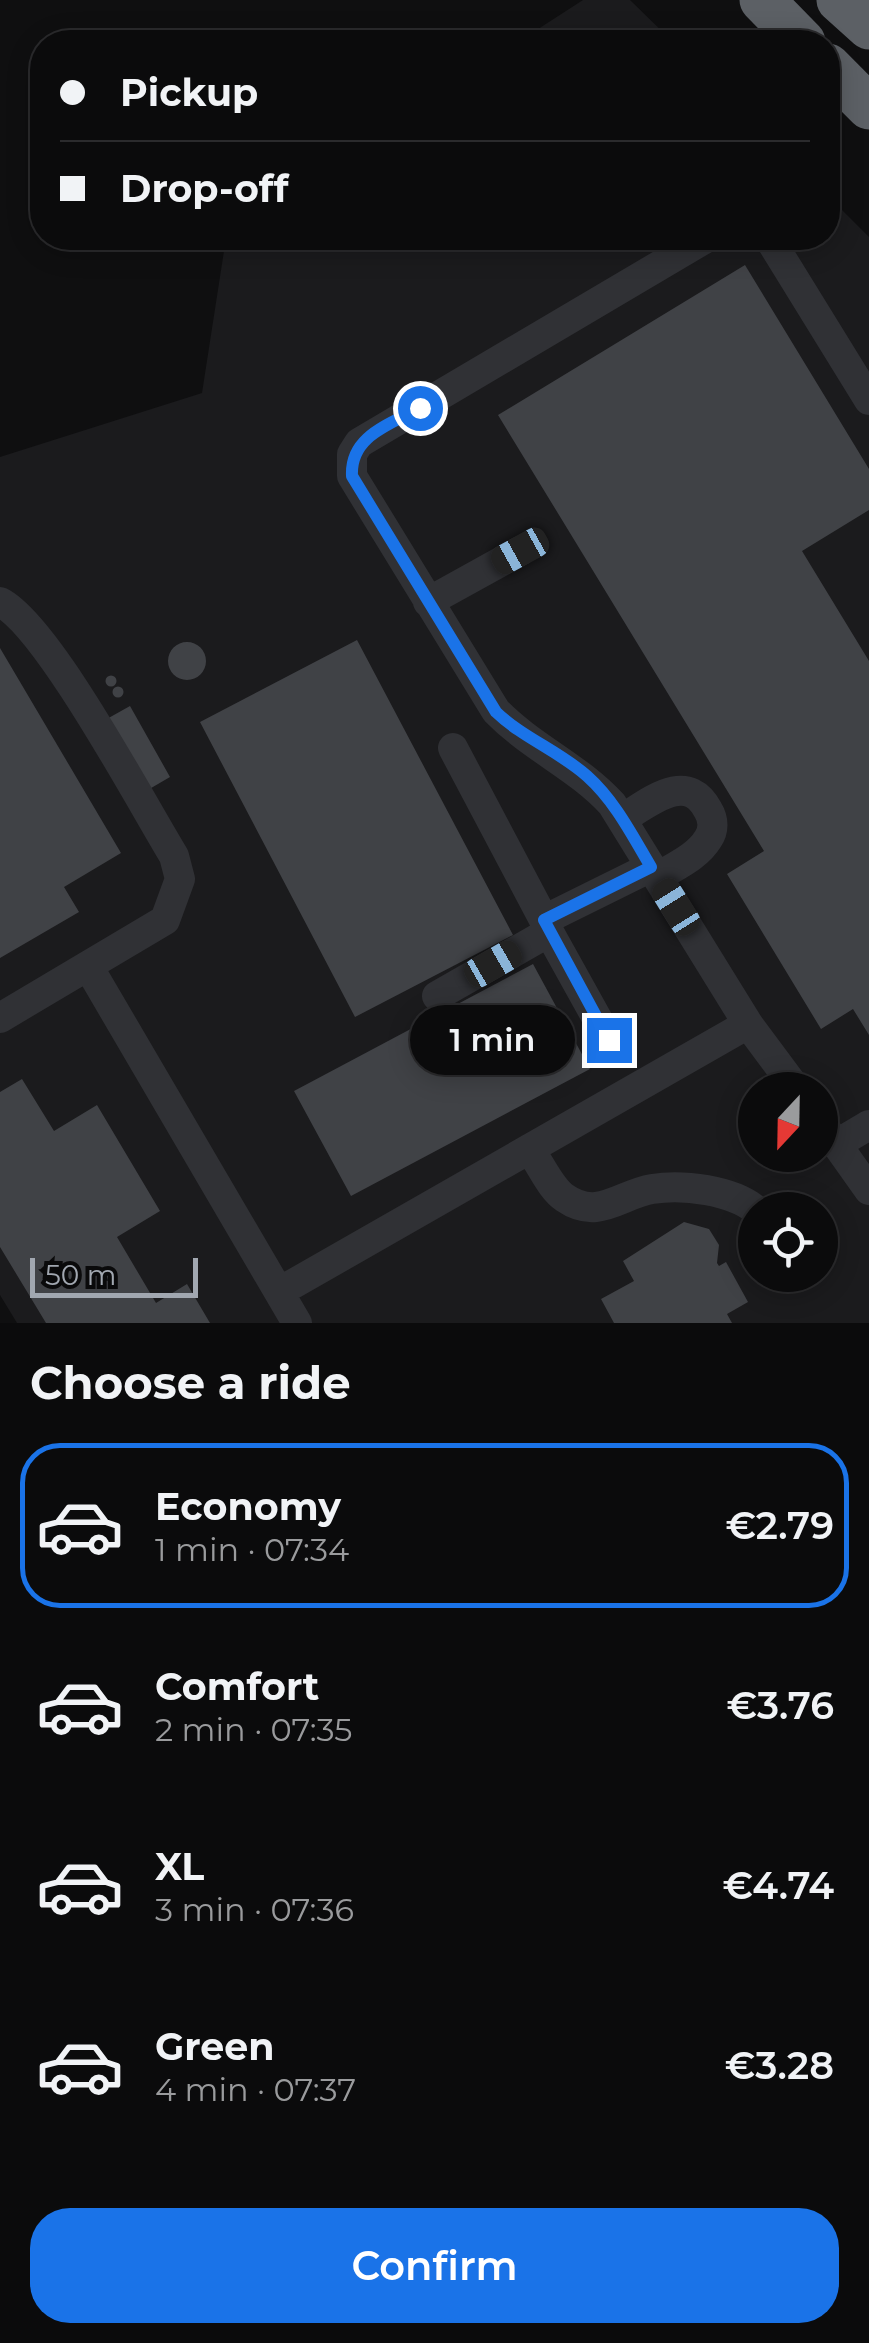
<!DOCTYPE html>
<html lang="en">
<head>
<meta charset="utf-8">
<style>
	:root { --surface:#0b0b0c; --page:#141415; --text:#f1f3f6; --muted:#9a9b9d; --line:#2b2b2d; --accent:#1a73e8 }
	body { margin:0; font-family:Montserrat,sans-serif; background:var(--page); color:var(--text); height:100vh; display:flex; flex-direction:column; font-size:38px; white-space:nowrap }
	* { box-sizing:border-box; margin:0 }
	p { font-size:32px; color:var(--muted) }
	.icon { flex:none; width:55px; height:55px; fill:none; stroke:currentColor; stroke-width:2; stroke-linecap:round; stroke-linejoin:round }
	.map { position:relative; height:1323px; overflow:hidden }
	.drawer { display:flex; flex-direction:column; background:var(--surface); flex:1 }
	.drawer>* { flex:none }
	.hud { position:absolute; left:30px; top:30px; width:810px; height:220px; border-radius:40px; box-shadow:0 5px 25px #0003,0 0 0 2px var(--line); display:grid; align-content:center; height:220px; padding:0 30px; background:var(--surface) }
	.needle { width:65px; rotate:202deg }
	.buttons { position:absolute; left:738px; top:1072px; display:grid; gap:20px }
	.buttons a { display:grid; place-items:center; width:100px; height:100px; border-radius:50%; background:var(--surface); box-shadow:0 5px 25px #0003,0 0 0 2px var(--line); font-size:50px }
	.scale { position:absolute; left:30px; bottom:25px; width:168px; box-sizing:border-box; padding-left:10px; border:5px solid #a1a7b0; border-top:0; font-size:28px; line-height:35px; white-space:nowrap; color:#a1a7b0; -webkit-text-stroke:8px #0a0a0b; paint-order:stroke }
	.end { position:absolute; width:45px; height:45px; margin:-22px; border:12px solid #1a73e8; background:#fff; box-shadow:0 0 0 5px #fff }
	.from { border-radius:50% }
	.bubble { position:absolute; height:70px; border-radius:35px; background:var(--surface); box-shadow:0 5px 25px #0003,0 0 0 2px var(--line); font-size:32px; font-weight:600; line-height:70px; text-align:center }
	.car { position:absolute; width:30px; height:60px; margin:-30px -15px; border-radius:12px; box-shadow:0 0 8px 2px #0007; background:linear-gradient(#222 24%,#8ab4d8 0 40%,#222 0 76%,#8ab4d8 0 86%,#222 0) }
	.hud b { display:flex; align-items:center; gap:35px; height:95px; font-size:38px }
	.hud b+b { border-top:2px solid var(--line) }
	.hud i { width:25px; height:25px; background:var(--text) }
	ul { padding:0; list-style:none }
	li { display:flex; align-items:center; gap:30px; height:165px; margin:0 20px 15px; padding:0 10px; border:5px solid transparent; border-radius:40px }
	li div { flex:1 }
	li b { display:block; font-size:38px }
	li em { font-style:normal; font-weight:600 }
	li.active { border-color:var(--accent) }
	li>.icon { width:90px; height:90px; stroke-width:1.5 }
	h2 { padding:0 30px; font-size:45px; line-height:120px }
	.cta { display:flex; gap:20px; margin-top:auto; padding:20px 30px }
	.cta a { flex:1; height:115px; border-radius:40px; background:var(--accent); color:#fff; font-size:40px; font-weight:600; line-height:115px; text-align:center }
	.map>svg:first-child { display:block }
	.built { fill:#1b1b1d; fill-rule:evenodd }
	.building { fill:#404246 }
	.lines { fill:none; stroke-linecap:round; stroke-linejoin:round }
	.minor { stroke:#303135; stroke-width:30 }
	.highway { stroke:#5c6065; stroke-width:45 }
	.route { stroke:#1a73e8; stroke-width:12 }
</style>
</head>
<body>
<div class="map">
<svg width="869" height="1323" viewBox="0 0 869 1323">
	<rect width="100%" height="100%" fill="#0f0f10"/>
	<!-- built -->
	<path class="built" d="M583,0h47l43,42h-155z
		M828,196l41,41v1086h-852l-17,-28v-838l202,-64 24,-155h602zM755,1090h65v65h-65zM755,1210h65v65h-65z"/>
	<!-- building -->
	<path class="building" d="M745,265l124,204v41l-67,41 67,110v374l-16,-26 -32,20 -94,-155 37,-23 -266,-436z
		M357,640l156,295 -158,82 -155,-295z
		M168 661a19 19 0 1 1 38 0a19 19 0 1 1-38 0Z
		M0,648l121,205 -57,34 15,25 -79,46z
		M105.5 681a5.5 5.5 0 1 1 11 0a5.5 5.5 0 1 1-11 0Z
		M112.5 692a5.5 5.5 0 1 1 11 0a5.5 5.5 0 1 1-11 0Z
		M130,706l40,71 -24,14 -41,-71z
		M533,964l57,105 -239,127 -57,-105z
		M22,1079l32,52 43,-26 63,106 -43,26 39,66 31,-19 23,39h-164l-46,-76v-155z
		M684,1222l25,7 10,16 -2,18 2,3 7,-4 22,40 -21,12 5,9h-118l-13,-24 33,-18 -11,-20z"/>
	<g class="lines">
		<!-- minor -->
		<path class="minor" d="M706,238l-347,205 -7,11v22l144,235c36,37 81,55 116,93l136,220 49,66
			M769,238l100,162
			M0,602c47,23 141,200 174,254l6,23 -15,41 -165,98
			M428,602l92,-51
			M453,748l91,172
			M622,819c28,-17 65,-49 86,-9 6,10 6,20 0,29 -11,18 -33,27 -50,38
			M549,932l60,108
			M88,966l209,357
			M437,996l112,-64 -5,-12 107,-53
			M820,1121l49,69
			M837,1144l32,-19
			M529,1149c12,15 21,39 36,49 33,23 56,-4 87,-9 31,-5 80,1 104,21
			M279,1292l469,-268"/>
		<!-- highway -->
		<path class="highway" d="M762,0l41,42
			M839,0l30,27
			M828,66l41,41"/>
	</g>
	<g class="lines">
		<!-- route -->
		<path class="route" d="M420,408c-31,17 -70,28 -68,68l144,236c27,26 63,39 91,64 28,25 45,59 64,91l-107,53 65,120"/>
	</g>
</svg>
<div class="buttons">
<a><svg class="needle" viewBox="-14 -14 28 28"><path d="M0-13l5 13h-10z" fill="#e53935"/><path d="M0 13l5-13h-10z" fill="#9a9b9d"/></svg></a>
<a><svg class="icon" aria-label="locate" viewBox="0 0 24 24"><circle cx="12" cy="12" r="6"/><path d="M12 2v4M12 18v4M2 12h4M18 12h4"/></svg></a>
</div>
<div class="scale">50 m</div>
<i class="end from" style="left:420px;top:408px"></i>
<i class="end" style="left:609px;top:1040px"></i>
<div class="bubble" style="left:410px;top:1005px;width:165px">1 min</div>
<i class="car" style="left:520px;top:551px;rotate:241deg"></i>
<i class="car" style="left:676px;top:907px;rotate:328deg"></i>
<i class="car" style="left:493px;top:964px;rotate:60deg"></i>
<div class="hud">
<b><i class="from"></i>Pickup</b>
<b><i></i>Drop-off</b>
</div>
</div>
<section class="drawer">
<h2>Choose a ride</h2>
<ul>
<li class="active"><svg class="icon" aria-label="car" viewBox="0 0 24 24"><path d="M5 17H2v-5l4-1 3-4h7l3 4 3 1v5h-3M9 17h6M6 11h13"/><circle cx="7" cy="17" r="2"/><circle cx="17" cy="17" r="2"/></svg><div><b>Economy</b><p>1 min · 07:34</p></div><em>€2.79</em></li>
<li><svg class="icon" aria-label="car" viewBox="0 0 24 24"><path d="M5 17H2v-5l4-1 3-4h7l3 4 3 1v5h-3M9 17h6M6 11h13"/><circle cx="7" cy="17" r="2"/><circle cx="17" cy="17" r="2"/></svg><div><b>Comfort</b><p>2 min · 07:35</p></div><em>€3.76</em></li>
<li><svg class="icon" aria-label="car" viewBox="0 0 24 24"><path d="M5 17H2v-5l4-1 3-4h7l3 4 3 1v5h-3M9 17h6M6 11h13"/><circle cx="7" cy="17" r="2"/><circle cx="17" cy="17" r="2"/></svg><div><b>XL</b><p>3 min · 07:36</p></div><em>€4.74</em></li>
<li><svg class="icon" aria-label="car" viewBox="0 0 24 24"><path d="M5 17H2v-5l4-1 3-4h7l3 4 3 1v5h-3M9 17h6M6 11h13"/><circle cx="7" cy="17" r="2"/><circle cx="17" cy="17" r="2"/></svg><div><b>Green</b><p>4 min · 07:37</p></div><em>€3.28</em></li>
</ul>
<div class="cta"><a>Confirm</a></div>
</section>
</body>
</html>
